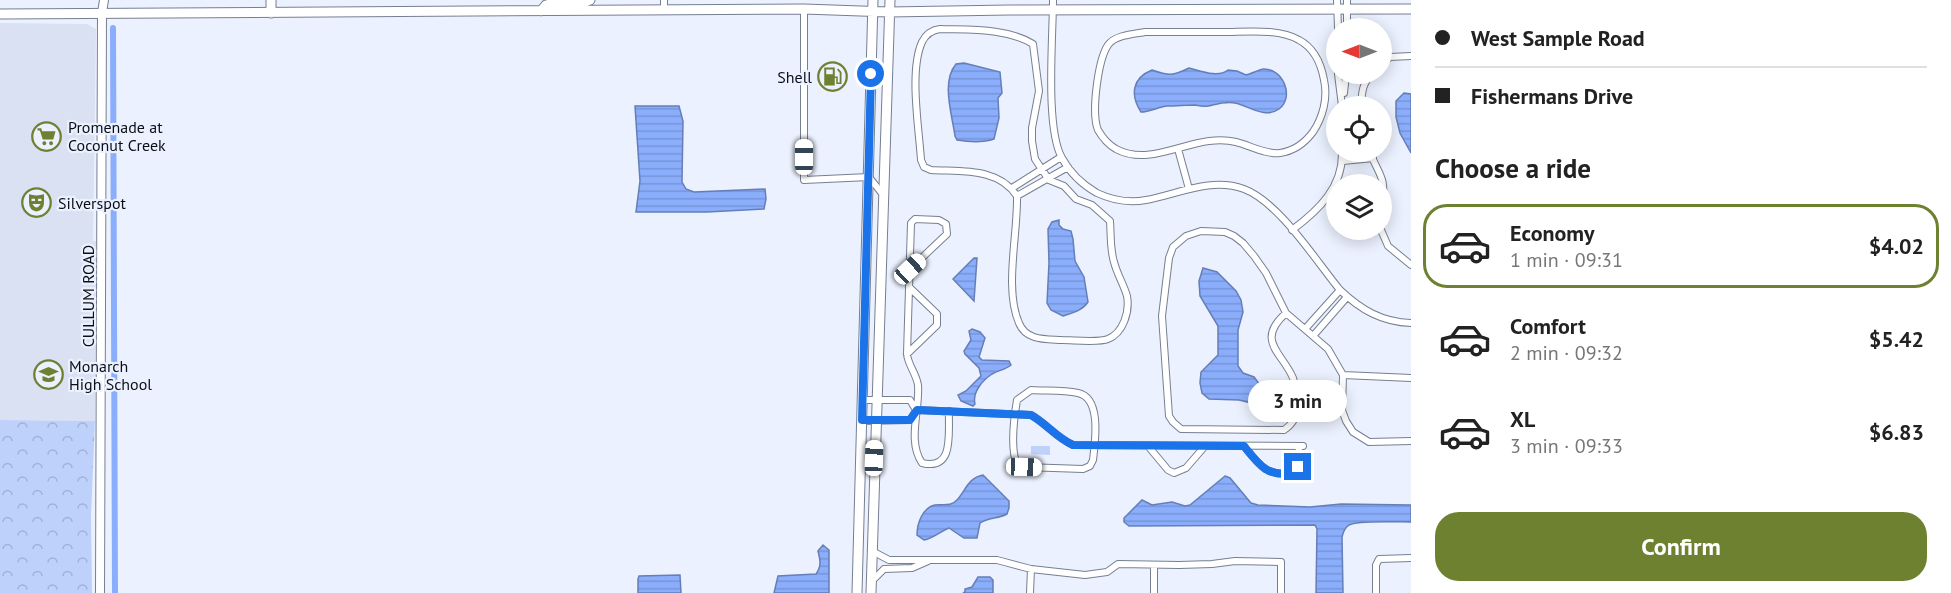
<!DOCTYPE html>
<html lang="en">
<head>
<meta charset="utf-8">
<style>
	:root { --surface:#fff; --page:#f6f6f6; --text:#222; --muted:#767676; --line:#e0e0e0; --accent:#6e8131 }
	body { margin:0; font-family:"PT Sans",sans-serif; background:var(--page); color:var(--text); height:100vh; display:flex; flex-direction:column; font-size:22px; white-space:nowrap }
	* { box-sizing:border-box; margin:0 }
	p { font-size:20px; color:var(--muted) }
	.icon { flex:none; width:33px; height:33px; fill:none; stroke:currentColor; stroke-width:2; stroke-linecap:round; stroke-linejoin:round }
	.map { position:relative; flex:1; overflow:hidden }
	.panel { display:flex; flex-direction:column; background:var(--surface); width:540px }
	.panel>* { flex:none }
	.banner { display:grid; align-content:center; height:132px; padding:0 24px; background:var(--surface) }
	.needle { width:39px; rotate:270deg }
	.tools { position:absolute; left:1326px; top:18px; display:grid; gap:12px }
	.tools a { display:grid; place-items:center; width:66px; height:66px; border-radius:50%; background:var(--surface); box-shadow:0 3px 15px #0003; font-size:30px }
	.end { position:absolute; width:27px; height:27px; margin:-14px; border:8px solid #1a73e8; background:#fff; box-shadow:0 0 0 3px #fff }
	.from { border-radius:50% }
	.bubble { position:absolute; height:42px; border-radius:21px; background:var(--surface); box-shadow:0 3px 15px #0003; font-size:20px; font-weight:700; line-height:42px; text-align:center }
	.car { position:absolute; width:18px; height:36px; margin:-18px -9px; border-radius:8px; box-shadow:0 0 4px 2px #0007; background:linear-gradient(#fff 24%,#345 0 40%,#fff 0 76%,#345 0 86%,#fff 0) }
	.banner b { display:flex; align-items:center; gap:21px; height:57px; font-size:22px }
	.banner b+b { border-top:2px solid var(--line) }
	.banner i { width:15px; height:15px; background:var(--text) }
	ul { padding:0; list-style:none }
	li { display:flex; align-items:center; gap:18px; height:84px; margin:0 12px 9px; padding:0 12px; border:3px solid transparent; border-radius:24px }
	li div { flex:1 }
	li b { display:block; font-size:22px }
	li em { font-style:normal; font-weight:700 }
	li.selected { border-color:var(--accent) }
	li>.icon { width:54px; height:54px; stroke-width:1.5 }
	h2 { padding:0 24px; font-size:27px; line-height:72px }
	.primary-button { display:flex; gap:12px; margin-top:auto; padding:12px 24px }
	.primary-button a { flex:1; height:69px; border-radius:24px; background:var(--accent); color:#fff; font-size:24px; font-weight:700; line-height:69px; text-align:center }
	main { display:flex; flex:1; min-height:0 }
	.map>svg:first-child { display:block }
	.built { fill:#d9e1f2 }
	.green { fill:#bed1fa }
	.forest { fill:url(#forest-crowns) }
	.water { fill:url(#water-rules); stroke:#657eb7; stroke-width:1.5 }
	.lines { fill:none; stroke-linecap:round; stroke-linejoin:round }
	.canal { stroke:#8baefc; stroke-width:6 }
	.minor-casing { stroke:#767f92; stroke-width:8 }
	.tertiary-casing { stroke:#767f92; stroke-width:10 }
	.primary-casing { stroke:#767f92; stroke-width:11 }
	.minor { stroke:#fff; stroke-width:6 }
	.tertiary { stroke:#fff; stroke-width:8 }
	.primary { stroke:#fff; stroke-width:9 }
	.route { stroke:#1a73e8; stroke-width:8 }
	.labels { text-anchor:middle; dominant-baseline:central; stroke-width:4.5; stroke-linejoin:round; paint-order:stroke }
	.poi-label { font-size:16px; fill:#0b0f16; stroke:#ebf1fe; text-anchor:start }
	.street-label { font-size:16px; fill:#0b0f16; stroke:#ebf1fe }
</style>
</head>
<body>
<main>
<div class="map">
<svg width="1411" height="593" viewBox="0 0 1411 593">
	<defs>
		<pattern id="forest-crowns" width="20" height="18" patternUnits="userSpaceOnUse" patternTransform="scale(1.5)"><rect width="20" height="18" fill="#bed1fa"/><path d="M2 6a3 3 0 1 1 6 0M12 15a3 3 0 1 1 6 0" fill="none" stroke="#a2b2d6"/></pattern>
		<pattern id="water-rules" width="6" height="5" patternUnits="userSpaceOnUse" patternTransform="scale(1.5)"><rect width="6" height="5" fill="#8baefc"/><path d="M0 2.5h6" fill="none" stroke="#7794d7"/></pattern>
	</defs>
	<rect width="100%" height="100%" fill="#ebf1fe"/>
	<!-- built -->
	<path class="built" d="M0,23l87,1 9,5 -3,212h3l-1,180 -95,-1z"/>
	<!-- green -->
	<path class="green" d="M1031,446h19v9l-19,-1z"/>
	<!-- forest -->
	<path class="forest" d="M0,420l95,1 -4,95 1,77h-92z"/>
	<!-- water -->
	<path class="water" d="M964,63l36,9 2,21 -4,5 1,20 -5,21c-12,4 -25,3 -37,1l-2,-4c-3,-22 -14,-54 1,-72z
		M1189,68c12,3 29,10 39,2l9,1 9,4c5,-1 12,-5 17,-6 20,-1 32,28 16,40 -14,10 -30,-3 -44,-6 -9,-2 -18,1 -27,3 -4,1 -8,0 -13,-1 -9,0 -19,1 -28,1 -9,1 -17,6 -26,6 -11,-17 -9,-34 11,-42 17,6 21,6 37,-2z
		M1404,93l7,1v59l-11,-20 -4,-16v-16z
		M635,106h44l4,15 -1,61 4,7 8,3 71,-3 1,10 -2,10 -57,3h-71l4,-31z
		M1059,220v5l4,4 8,2 2,8 2,22 9,16 4,25c-6,9 -16,11 -25,14l-12,-6 -4,-7 2,-40 -1,-34 4,-7z
		M974,258h3l-3,43 -21,-22z
		M1203,268l14,4 19,19 5,9 2,12 -5,18v36l5,7 11,4 6,8 2,7 -2,6 -9,5 -12,-3 -30,-1 -7,-6 -2,-10 1,-11 17,-17v-29l-18,-30 -1,-15z
		M972,329l8,3 5,6 -6,19 3,3 27,1 2,4c-6,5 -12,5 -19,9 -9,6 -20,18 -17,30l-2,2 -12,-5 -3,-6 8,-4 15,-15 -2,-8 -14,-14 -1,-3 7,-11 -2,-9z
		M983,475l26,26v7l-2,6c-9,5 -19,3 -27,9l-3,15h-13l-15,-10c-10,4 -15,10 -25,12l-7,-5c0,-11 5,-27 18,-30 8,-1 16,2 22,-5 9,-10 11,-22 26,-25z
		M1225,476l5,2 21,25 7,2 52,2 31,-3 70,1v17c-12,0 -54,-2 -62,3 -4,3 -6,7 -7,12l1,56h-27l1,-64 -2,-4 -186,1 -5,-4v-4l18,-18 10,5 20,-3 13,4 5,-1z
		M823,545l6,5v43h-55l4,-17 38,-2c6,-8 4,-15 2,-23z
		M680,575l1,18h-43v-14l1,-3z
		M978,577h12l3,3v13h-30l2,-1v-3l7,-2z"/>
	<g class="lines">
		<!-- canal -->
		<path class="canal" d="M113,28l2,565"/>
		<defs>
			<path id="minor" d="M664,0v11
				M1053,0c0,37 -8,128 9,158 8,15 21,27 35,35 15,7 33,10 49,7 32,-6 65,-23 98,-11 35,13 72,72 96,101 21,20 42,32 71,33
				M1337,0l1,28
				M804,9v171l65,-3 15,19
				M1347,28v-28
				M940,29c31,1 67,-1 93,15l6,47 -7,37v13l3,18 14,21 15,6 12,13 16,6 18,16c1,14 0,28 4,41 3,12 10,23 13,34 3,16 -4,37 -19,43 -10,4 -34,1 -46,1 -16,-1 -36,1 -43,-17 -15,-34 -1,-89 -2,-127 -19,-29 -56,-24 -86,-26l-7,-3 -3,-7c-2,-32 -12,-89 1,-118 4,-8 10,-12 18,-13z
				M1145,32c26,0 52,0 78,0 22,0 56,-4 76,8 15,8 22,23 25,40 4,18 -1,37 -11,52 -9,12 -19,19 -33,21 -14,2 -31,-8 -44,-11 -8,-2 -19,-2 -27,-1 -31,4 -63,24 -93,8 -7,-4 -14,-12 -18,-19 -7,-17 0,-70 10,-85 7,-10 26,-11 37,-13z
				M1382,64l8,-7 21,-1
				M1338,74l4,32
				M1344,93l2,-19
				M1361,106c1,-14 1,-22 11,-32
				M1178,149l11,40
				M1370,152c7,20 17,26 12,49
				M1343,161l30,-3
				M1012,188l49,-31
				M1017,196l51,-29
				M1292,230c27,-20 51,-43 50,-78
				M1381,230l7,16 23,19
				M910,269l37,-35 -1,-10 -7,-4 -24,-1 -4,4 -4,131c1,11 9,19 11,31 2,25 -11,56 4,78 33,8 26,-30 27,-52
				M1286,313c-31,28 -4,39 7,65 3,9 4,19 4,29 0,10 -4,17 -13,23l-103,-1 -8,-7 -4,-6 -7,-100 7,-58 4,-11 13,-11 15,-5 24,1 9,4 9,7 11,13 12,17 20,40 42,36 15,26 -1,35 4,11 7,11 16,10 42,-1
				M1305,329l35,-39
				M1313,336l34,-39
				M907,354l30,-29v-11l-28,-27
				M1343,375l68,3
				M1031,390c15,1 32,0 47,3 24,5 17,49 15,67l-3,6 -7,3 -59,-2 -7,-2c-7,-17 -3,-47 0,-65z
				M863,400h47l6,10
				M917,410l114,5c16,9 25,23 42,30l230,1
				M862,421l48,-1 6,-9
				M1148,446l20,24 6,3 12,-5 19,-22
				M1244,446c15,19 23,31 49,27l5,-6 1,-21
				M872,551l17,9h108l34,9 54,6 22,-3 11,-8 61,1 33,-1 23,-3 46,1v31
				M872,581l12,-12 28,-1 16,-7
				M1030,593l1,-24
				M1154,593v-27
				M1376,593v-28l3,-6 32,-1"/>
			<path id="tertiary" d="M100,593l2,-580 2,-13"/>
			<path id="primary" d="M271,0v13
				M541,11l5,-6 4,-1h29l11,-4
				M0,14l804,-5 85,3 120,-2 402,-1
				M857,593l16,-593
				M871,593l19,-593"/>
		</defs>
		<!-- minor casing -->
		<use href="#minor" class="minor-casing"/>
		<!-- tertiary casing -->
		<use href="#tertiary" class="tertiary-casing"/>
		<!-- primary casing -->
		<use href="#primary" class="primary-casing"/>
		<!-- minor -->
		<use href="#minor" class="minor"/>
		<!-- tertiary -->
		<use href="#tertiary" class="tertiary"/>
		<!-- primary -->
		<use href="#primary" class="primary"/>
	</g>
	<g class="lines">
		<!-- route -->
		<path class="route" d="M871,74l-9,346h48l7,-10 114,5c16,9 26,23 42,30l171,1c15,19 23,31 49,27l5,-6"/>
	</g>
	<!-- icons -->
	<defs>
		<symbol id="fuel-ring" viewBox="-11 -11 22 22"><circle r="9.5" fill="#ebf1fe" stroke="#6e8131" stroke-width="1.5"/><path d="M-5.5-6h7V0h2V4h1.3V-2.5L3-4.5l.8-.8L6-3V5H2.5V1h-1V6h-7ZM-4.2-4.7v3.2H.2V-4.7Z" fill="#6e8131"/></symbol>
		<symbol id="supermarket-ring" viewBox="-11 -11 22 22"><circle r="9.5" fill="#ebf1fe" stroke="#6e8131" stroke-width="1.5"/><path d="M-6-5.5h2.5l.6 2H6L4.5 2H-2.5L-4.4-4H-6ZM-1.5 3.2a1.3 1.3 0 1 0 .1 0ZM3 3.2a1.3 1.3 0 1 0 .1 0Z" fill="#6e8131"/></symbol>
		<symbol id="theatre-ring" viewBox="-11 -11 22 22"><circle r="9.5" fill="#ebf1fe" stroke="#6e8131" stroke-width="1.5"/><path d="M-5-5.5Q0-4 5-5.5V0Q5 5 0 6Q-5 5-5 0ZM-3.3-2.5H-1v1.5H-3.3ZM1-2.5H3.3v1.5H1ZM-2.8 1Q0 5.5 2.8 1Z" fill="#6e8131"/></symbol>
		<symbol id="school-ring" viewBox="-11 -11 22 22"><circle r="9.5" fill="#ebf1fe" stroke="#6e8131" stroke-width="1.5"/><path d="M0-5L7-2L0 1L-7-2ZM-4 1L0 2.5L4 1V4Q0 6-4 4Z" fill="#6e8131"/></symbol>
	</defs>
	<g fill-rule="evenodd">
		<use href="#fuel-ring" x="816" y="60" width="33" height="33"/>
		<use href="#supermarket-ring" x="30" y="120" width="33" height="33"/>
		<use href="#theatre-ring" x="20" y="186" width="33" height="33"/>
		<use href="#school-ring" x="32" y="358" width="33" height="33"/>
	</g>
	<g class="labels">
		<!-- poi labels -->
		<g class="poi-label">
			<text x="812" y="77" text-anchor="end">Shell</text>
			<text x="68" y="127">Promenade at<tspan x="68" dy="18">Coconut Creek</tspan></text>
			<text x="58" y="203">Silverspot</text>
			<text x="69" y="366">Monarch<tspan x="69" dy="18">High School</tspan></text>
		</g>
		<!-- street labels -->
		<g class="street-label">
			<text transform="translate(88 296) rotate(-90)">CULLUM ROAD</text>
		</g>
	</g>
</svg>
<div class="tools">
<a><svg class="needle" viewBox="-14 -14 28 28"><path d="M0-13l5 13h-10z" fill="#e53935"/><path d="M0 13l5-13h-10z" fill="#767676"/></svg></a>
<a><svg class="icon" aria-label="locate" viewBox="0 0 24 24"><circle cx="12" cy="12" r="6"/><path d="M12 2v4M12 18v4M2 12h4M18 12h4"/></svg></a>
<a><svg class="icon" aria-label="layers" viewBox="0 0 24 24"><path d="M12 4l9 5-9 5-9-5zM3 14l9 5 9-5"/></svg></a>
</div>
<i class="end from" style="left:871px;top:74px"></i>
<i class="end" style="left:1298px;top:467px"></i>
<div class="bubble" style="left:1248px;top:380px;width:99px">3 min</div>
<i class="car" style="left:804px;top:157px;rotate:0deg"></i>
<i class="car" style="left:910px;top:269px;rotate:47deg"></i>
<i class="car" style="left:874px;top:458px;rotate:2deg"></i>
<i class="car" style="left:1024px;top:467px;rotate:92deg"></i>
</div>
<section class="panel">
<div class="banner">
<b><i class="from"></i>West Sample Road</b>
<b><i></i>Fishermans Drive</b>
</div>
<h2>Choose a ride</h2>
<ul>
<li class="selected"><svg class="icon" aria-label="car" viewBox="0 0 24 24"><path d="M5 17H2v-5l4-1 3-4h7l3 4 3 1v5h-3M9 17h6M6 11h13"/><circle cx="7" cy="17" r="2"/><circle cx="17" cy="17" r="2"/></svg><div><b>Economy</b><p>1 min · 09:31</p></div><em>$4.02</em></li>
<li><svg class="icon" aria-label="car" viewBox="0 0 24 24"><path d="M5 17H2v-5l4-1 3-4h7l3 4 3 1v5h-3M9 17h6M6 11h13"/><circle cx="7" cy="17" r="2"/><circle cx="17" cy="17" r="2"/></svg><div><b>Comfort</b><p>2 min · 09:32</p></div><em>$5.42</em></li>
<li><svg class="icon" aria-label="car" viewBox="0 0 24 24"><path d="M5 17H2v-5l4-1 3-4h7l3 4 3 1v5h-3M9 17h6M6 11h13"/><circle cx="7" cy="17" r="2"/><circle cx="17" cy="17" r="2"/></svg><div><b>XL</b><p>3 min · 09:33</p></div><em>$6.83</em></li>
</ul>
<div class="primary-button"><a>Confirm</a></div>
</section>
</main>
</body>
</html>
